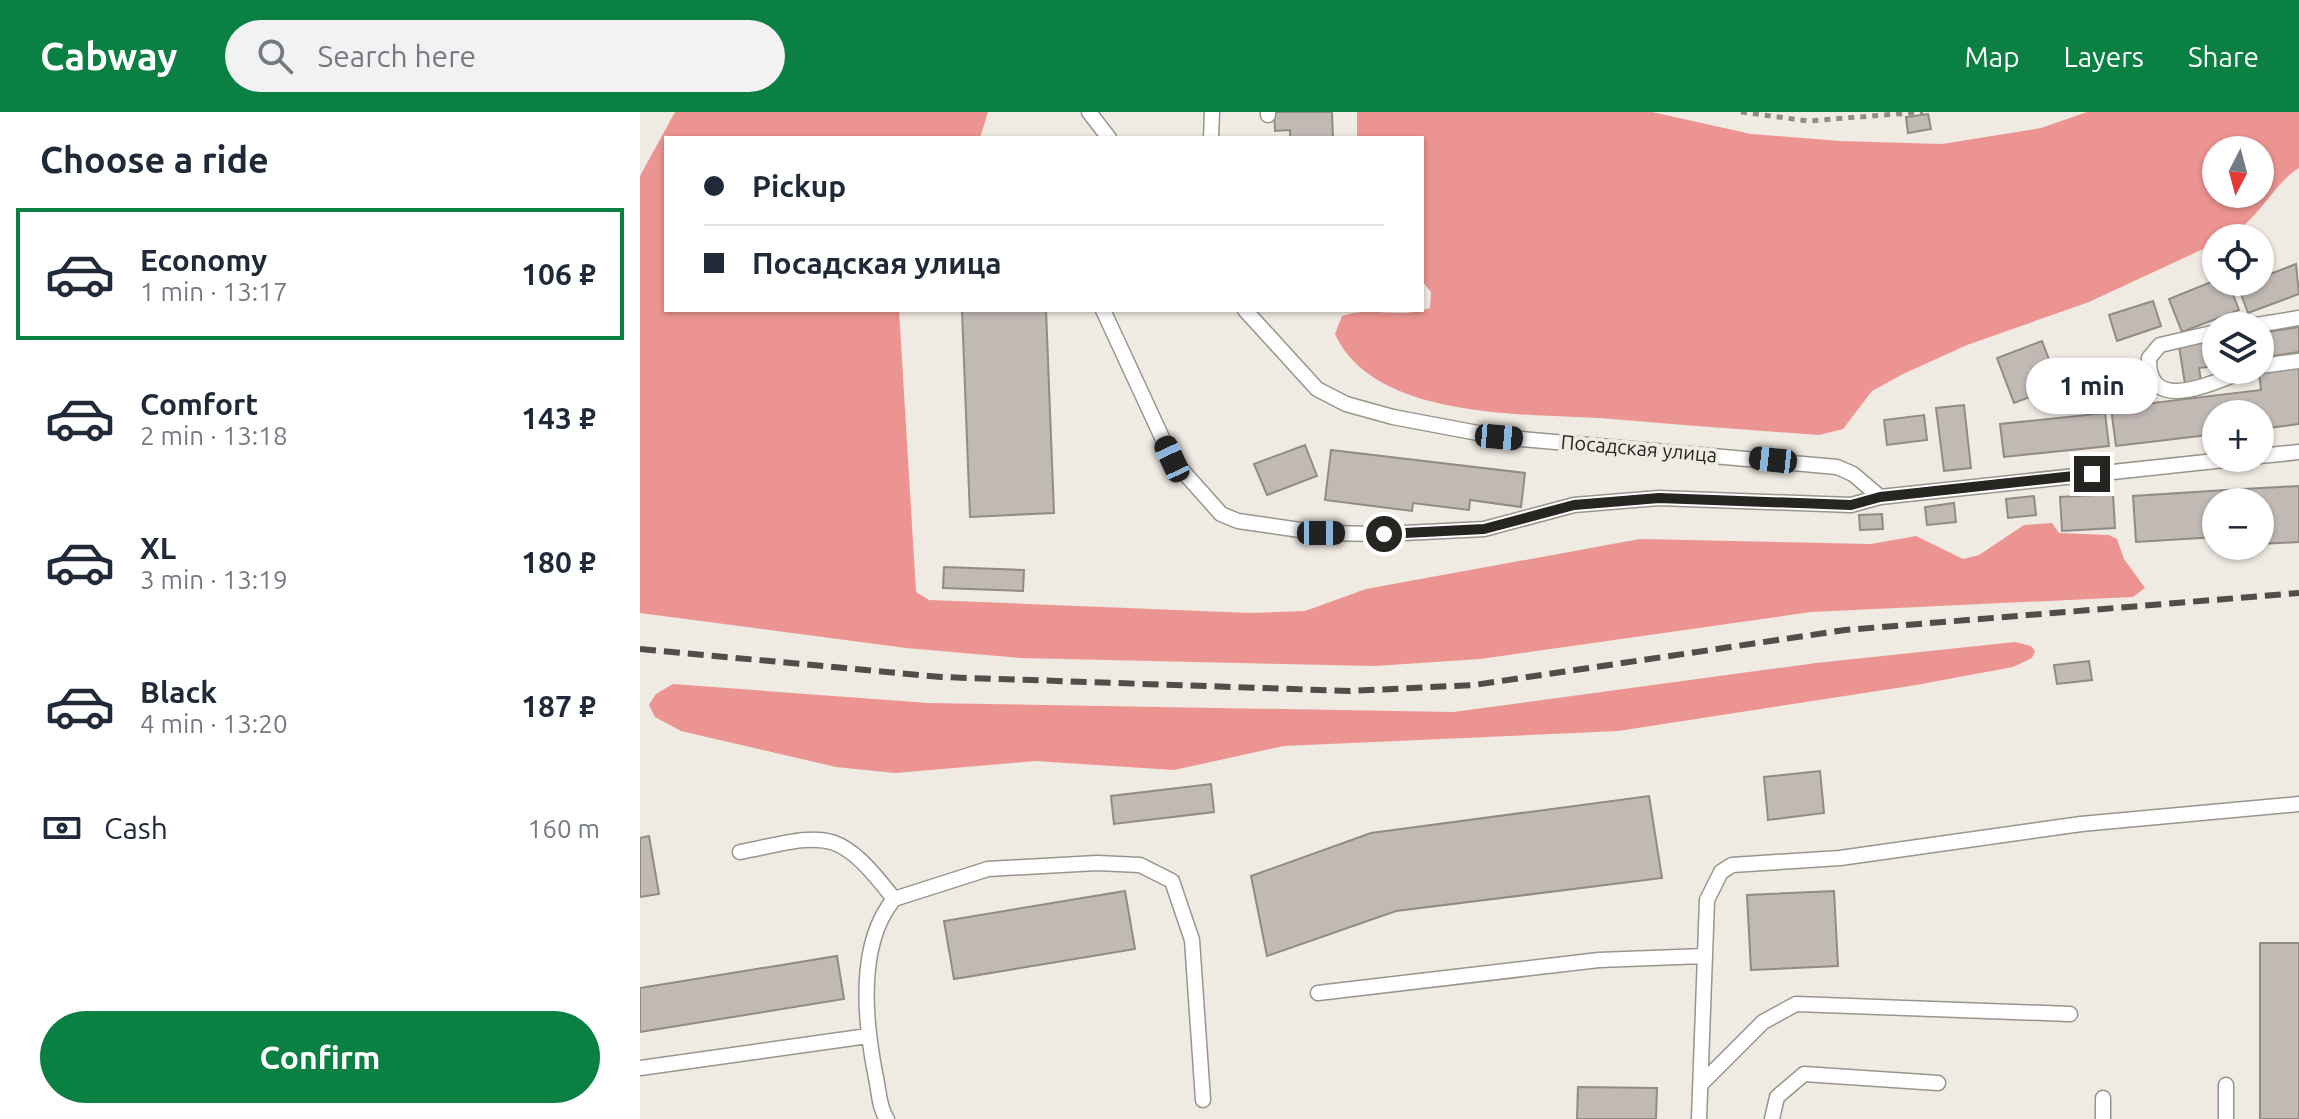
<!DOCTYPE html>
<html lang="en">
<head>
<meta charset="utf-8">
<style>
	:root { --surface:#fff; --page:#f2f2f3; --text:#1f2937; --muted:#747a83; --line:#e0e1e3; --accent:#0b8043 }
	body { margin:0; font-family:Ubuntu,sans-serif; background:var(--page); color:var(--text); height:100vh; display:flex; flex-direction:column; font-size:30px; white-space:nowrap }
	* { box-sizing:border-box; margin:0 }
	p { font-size:26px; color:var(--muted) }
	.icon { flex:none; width:44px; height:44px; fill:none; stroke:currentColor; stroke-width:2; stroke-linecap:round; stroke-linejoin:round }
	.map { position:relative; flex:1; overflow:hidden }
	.sheet { display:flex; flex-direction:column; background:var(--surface); width:640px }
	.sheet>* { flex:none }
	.hud { position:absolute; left:24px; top:24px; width:760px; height:176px; border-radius:0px; box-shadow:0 2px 6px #0004; display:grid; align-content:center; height:176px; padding:0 40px; background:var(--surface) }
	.needle { width:52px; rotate:186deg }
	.tools { position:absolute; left:1562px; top:24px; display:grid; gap:16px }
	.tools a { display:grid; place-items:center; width:72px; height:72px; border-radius:50%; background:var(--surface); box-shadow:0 2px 6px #0004; font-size:40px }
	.end { position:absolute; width:36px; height:36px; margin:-18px; border:10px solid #272522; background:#fff; box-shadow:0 0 0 4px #fff }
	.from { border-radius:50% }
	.bubble { position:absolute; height:56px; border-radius:28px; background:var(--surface); box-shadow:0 2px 6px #0004; font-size:26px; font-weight:700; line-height:56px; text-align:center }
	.car { position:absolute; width:24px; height:48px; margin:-24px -12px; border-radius:10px; box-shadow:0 0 6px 2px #0007; background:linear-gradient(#222 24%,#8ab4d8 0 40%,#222 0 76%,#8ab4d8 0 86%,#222 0) }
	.hud b { display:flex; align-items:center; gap:28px; height:76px; font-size:30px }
	.hud b+b { border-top:2px solid var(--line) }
	.hud i { width:20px; height:20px; background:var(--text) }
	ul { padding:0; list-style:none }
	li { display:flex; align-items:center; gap:24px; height:132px; margin:0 16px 12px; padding:0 24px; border:4px solid transparent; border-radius:0px }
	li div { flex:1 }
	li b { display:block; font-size:30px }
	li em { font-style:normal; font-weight:700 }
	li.selected { border-color:var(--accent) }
	li>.icon { width:72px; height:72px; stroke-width:1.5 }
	h2 { padding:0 40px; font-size:36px; line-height:96px }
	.pay { display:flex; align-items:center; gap:20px; height:88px; padding:0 40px; font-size:30px }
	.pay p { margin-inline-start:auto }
	.primary-button { display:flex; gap:16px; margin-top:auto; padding:16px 40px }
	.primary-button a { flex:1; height:92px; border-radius:48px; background:var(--accent); color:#fff; font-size:32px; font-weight:700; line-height:92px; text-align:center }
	header { display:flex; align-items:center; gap:48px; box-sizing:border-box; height:112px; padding:0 40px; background:var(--accent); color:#fff }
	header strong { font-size:38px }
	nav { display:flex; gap:44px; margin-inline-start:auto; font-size:28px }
	.search { width:560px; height:72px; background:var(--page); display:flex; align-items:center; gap:20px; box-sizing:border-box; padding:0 28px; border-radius:44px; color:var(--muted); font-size:30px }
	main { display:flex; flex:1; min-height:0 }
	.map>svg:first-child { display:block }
	.forest { fill:#ec9491; fill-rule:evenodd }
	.building { fill:#c1b9b4; stroke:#928a85; stroke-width:2 }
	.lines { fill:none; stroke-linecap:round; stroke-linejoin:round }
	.lane-casing { stroke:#99958d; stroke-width:17 }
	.path { stroke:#908d87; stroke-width:5; stroke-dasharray:6 6; stroke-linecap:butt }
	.lane { stroke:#fff; stroke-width:14 }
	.rail { stroke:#504e4a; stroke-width:6; stroke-dasharray:16 8; stroke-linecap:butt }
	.route { stroke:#272522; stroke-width:10 }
	.labels { text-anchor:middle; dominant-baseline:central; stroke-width:8; stroke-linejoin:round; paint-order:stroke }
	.street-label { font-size:20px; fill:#272522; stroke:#efeae2 }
</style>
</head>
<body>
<header>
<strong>Cabway</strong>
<div class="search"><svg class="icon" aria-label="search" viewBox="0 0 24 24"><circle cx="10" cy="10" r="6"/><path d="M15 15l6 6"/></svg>Search here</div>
<nav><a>Map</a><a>Layers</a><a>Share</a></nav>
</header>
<main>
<section class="sheet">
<h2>Choose a ride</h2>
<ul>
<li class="selected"><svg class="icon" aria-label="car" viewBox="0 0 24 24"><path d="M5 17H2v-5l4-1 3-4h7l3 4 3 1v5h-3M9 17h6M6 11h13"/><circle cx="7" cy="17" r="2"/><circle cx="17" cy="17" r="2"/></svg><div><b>Economy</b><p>1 min · 13:17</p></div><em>106 ₽</em></li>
<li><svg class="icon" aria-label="car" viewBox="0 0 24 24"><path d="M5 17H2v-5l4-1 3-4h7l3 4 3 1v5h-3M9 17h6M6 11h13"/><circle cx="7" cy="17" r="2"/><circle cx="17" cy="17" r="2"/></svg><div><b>Comfort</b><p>2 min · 13:18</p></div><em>143 ₽</em></li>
<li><svg class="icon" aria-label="car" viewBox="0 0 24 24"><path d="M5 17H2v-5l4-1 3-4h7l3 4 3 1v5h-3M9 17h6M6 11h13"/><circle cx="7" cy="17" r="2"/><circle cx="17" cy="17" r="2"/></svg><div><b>XL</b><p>3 min · 13:19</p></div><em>180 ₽</em></li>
<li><svg class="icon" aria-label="car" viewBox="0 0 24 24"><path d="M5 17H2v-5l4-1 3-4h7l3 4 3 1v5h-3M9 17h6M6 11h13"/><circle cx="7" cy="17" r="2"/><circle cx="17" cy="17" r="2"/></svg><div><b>Black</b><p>4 min · 13:20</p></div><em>187 ₽</em></li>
</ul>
<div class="pay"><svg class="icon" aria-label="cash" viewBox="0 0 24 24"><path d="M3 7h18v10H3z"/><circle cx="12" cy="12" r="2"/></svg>Cash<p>160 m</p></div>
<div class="primary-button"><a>Confirm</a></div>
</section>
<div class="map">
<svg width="1659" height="1007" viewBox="0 0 1659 1007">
	<rect width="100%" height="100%" fill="#efeae2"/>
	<!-- forest -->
	<path class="forest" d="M35,0h313l-8,26h-314v172h233l17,282 13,8 321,13 55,-2 61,-22 274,-50 231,5 45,-8 47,23 16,-4 45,-30 28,-2 7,10 50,2 8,4 7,20 21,29 -12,9 -322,15 -331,47 -105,7 -355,-8 -114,-10 -266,-35v-437z
		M717,0h295l99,22 89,7 102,3 99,-16 46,-16h212v56c-29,17 -49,70 -83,70v5l-127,59 -122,43 -64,29 -31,17 -29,38 -24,6c-69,-5 -138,-10 -207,-16 -80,-6 -237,3 -277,-85l7,-18c31,-11 55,4 88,-8l1,-16 -9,-11v-143h-65zM1576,38h44v44h-44z
		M1375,530l16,4 4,5 -3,7 -19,9 -97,18 -298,46 -334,15 -110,24 -139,-9 -140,12 -59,-6 -155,-36 -26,-14 -6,-12 7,-11 17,-10 255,19 525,9 363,-49z"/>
	<!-- building -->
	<path class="building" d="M634,0h58l1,26h-43v-8l-15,1z
		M1288,2l3,15 -23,4 -2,-16z
		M1656,152l3,30 -51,19 -10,-27 22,-4v-4z
		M1576,168l12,2 11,28 -57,22 -13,-33z
		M1513,189l8,25 -44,15 -8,-26z
		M322,198h84l8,203 -84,4z
		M1659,215v25l-39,6v-25z
		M1576,228v26l-17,2 2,13 -16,3 -6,-38z
		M1402,229l17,45 -45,17 -17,-45z
		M1659,255v57l-39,5v-15h-44v20l-100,12 -5,-38 150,-18 -2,-18z
		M1324,293l7,63 -27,3 -8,-63z
		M1465,301l4,33 -105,11 -4,-33z
		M1284,303l3,25 -40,5 -3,-25z
		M665,333l12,31 -50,19 -13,-31z
		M691,338l194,23 -4,34 -51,-7 -1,10 -56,-7 -1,8 -87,-11z
		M1659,374v56l-39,2v-42h-15l-1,-13z
		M1601,377l1,13h-26v35l-80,5 -3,-46z
		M1473,382l2,34 -53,3 -2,-34z
		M1394,384l2,19 -28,3 -2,-19z
		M1314,391l2,19 -29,3 -2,-18z
		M1242,402l1,15 -23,1 -1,-15z
		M304,455l80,3 -1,21 -80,-3z
		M1449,549l3,19 -35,4 -3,-19z
		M1180,659l4,42 -56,7 -4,-43z
		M571,672l3,28 -100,12 -3,-28z
		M1009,684l13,82 -266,33 -129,45 -16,-80 120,-43z
		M9,724l10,58 -19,3v-59z
		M485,779l10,58 -181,30 -10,-58z
		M1194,779l4,75 -87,4 -4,-75z
		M1620,831h39v176h-39z
		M197,844l7,43 -204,33v-44z
		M938,975l79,1 -1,31h-79z"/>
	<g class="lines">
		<defs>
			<path id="lane" d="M449,0l20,26
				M628,0v3
				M571,26l1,-26
				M463,198l69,149 49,55 17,7 83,12 63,1 100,-5 90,-24 85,-7 192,7 29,-8
				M605,198l72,79 29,15 47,13 106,20 338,30 16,7 27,23 363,-39
				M1610,214l49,-8
				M1576,220l-56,13 -11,13c-2,59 66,23 98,12
				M1620,254l39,-5
				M1620,344l39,-4
				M100,740c86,-17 96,-28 154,47
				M678,881l281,-33 105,-4
				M0,956l228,-32
				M1060,973l63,-63 33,-18 274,10
				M1463,986v21
				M247,1007c-8,-11 -8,-28 -11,-41 -11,-55 -20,-133 18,-179l94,-30 109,-6 43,2 32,16 20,59 11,160
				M1059,1007l8,-219 14,-28 11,-7 108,-7 241,-34 218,-20
				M1132,1007l5,-22 27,-23 134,9
				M1586,1007v-34"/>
		</defs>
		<!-- lane casing -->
		<use href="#lane" class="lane-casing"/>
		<!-- path -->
		<path class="path" d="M1101,0l67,9 115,-9"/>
		<!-- lane -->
		<use href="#lane" class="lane"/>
		<!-- rail -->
		<path class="rail" d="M0,537l301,28 409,14 124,-6 371,-55 454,-37"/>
	</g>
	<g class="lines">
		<!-- route -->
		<path class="route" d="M744,422l100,-5 90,-24 85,-7 192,7 29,-8 212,-23"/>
	</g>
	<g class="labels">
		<!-- street labels -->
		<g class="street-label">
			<text transform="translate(999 336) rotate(5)">Посадская улица</text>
		</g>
	</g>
</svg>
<div class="tools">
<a><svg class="needle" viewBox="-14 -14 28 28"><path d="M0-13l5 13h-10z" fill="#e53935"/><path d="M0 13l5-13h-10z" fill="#747a83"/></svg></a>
<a><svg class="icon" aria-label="locate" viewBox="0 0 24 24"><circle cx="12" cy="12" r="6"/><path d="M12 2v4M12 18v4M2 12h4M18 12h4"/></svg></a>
<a><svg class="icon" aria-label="layers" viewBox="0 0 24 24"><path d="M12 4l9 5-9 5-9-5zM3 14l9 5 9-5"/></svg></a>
<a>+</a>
<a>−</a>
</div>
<i class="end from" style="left:744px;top:422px"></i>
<i class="end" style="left:1452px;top:362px"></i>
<div class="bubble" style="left:1386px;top:246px;width:132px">1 min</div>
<i class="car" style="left:859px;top:325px;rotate:95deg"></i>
<i class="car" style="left:532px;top:347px;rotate:335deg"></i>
<i class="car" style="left:1133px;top:348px;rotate:276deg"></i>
<i class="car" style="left:681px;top:421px;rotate:90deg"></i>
<div class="hud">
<b><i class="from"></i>Pickup</b>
<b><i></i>Посадская улица</b>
</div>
</div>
</main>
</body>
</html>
